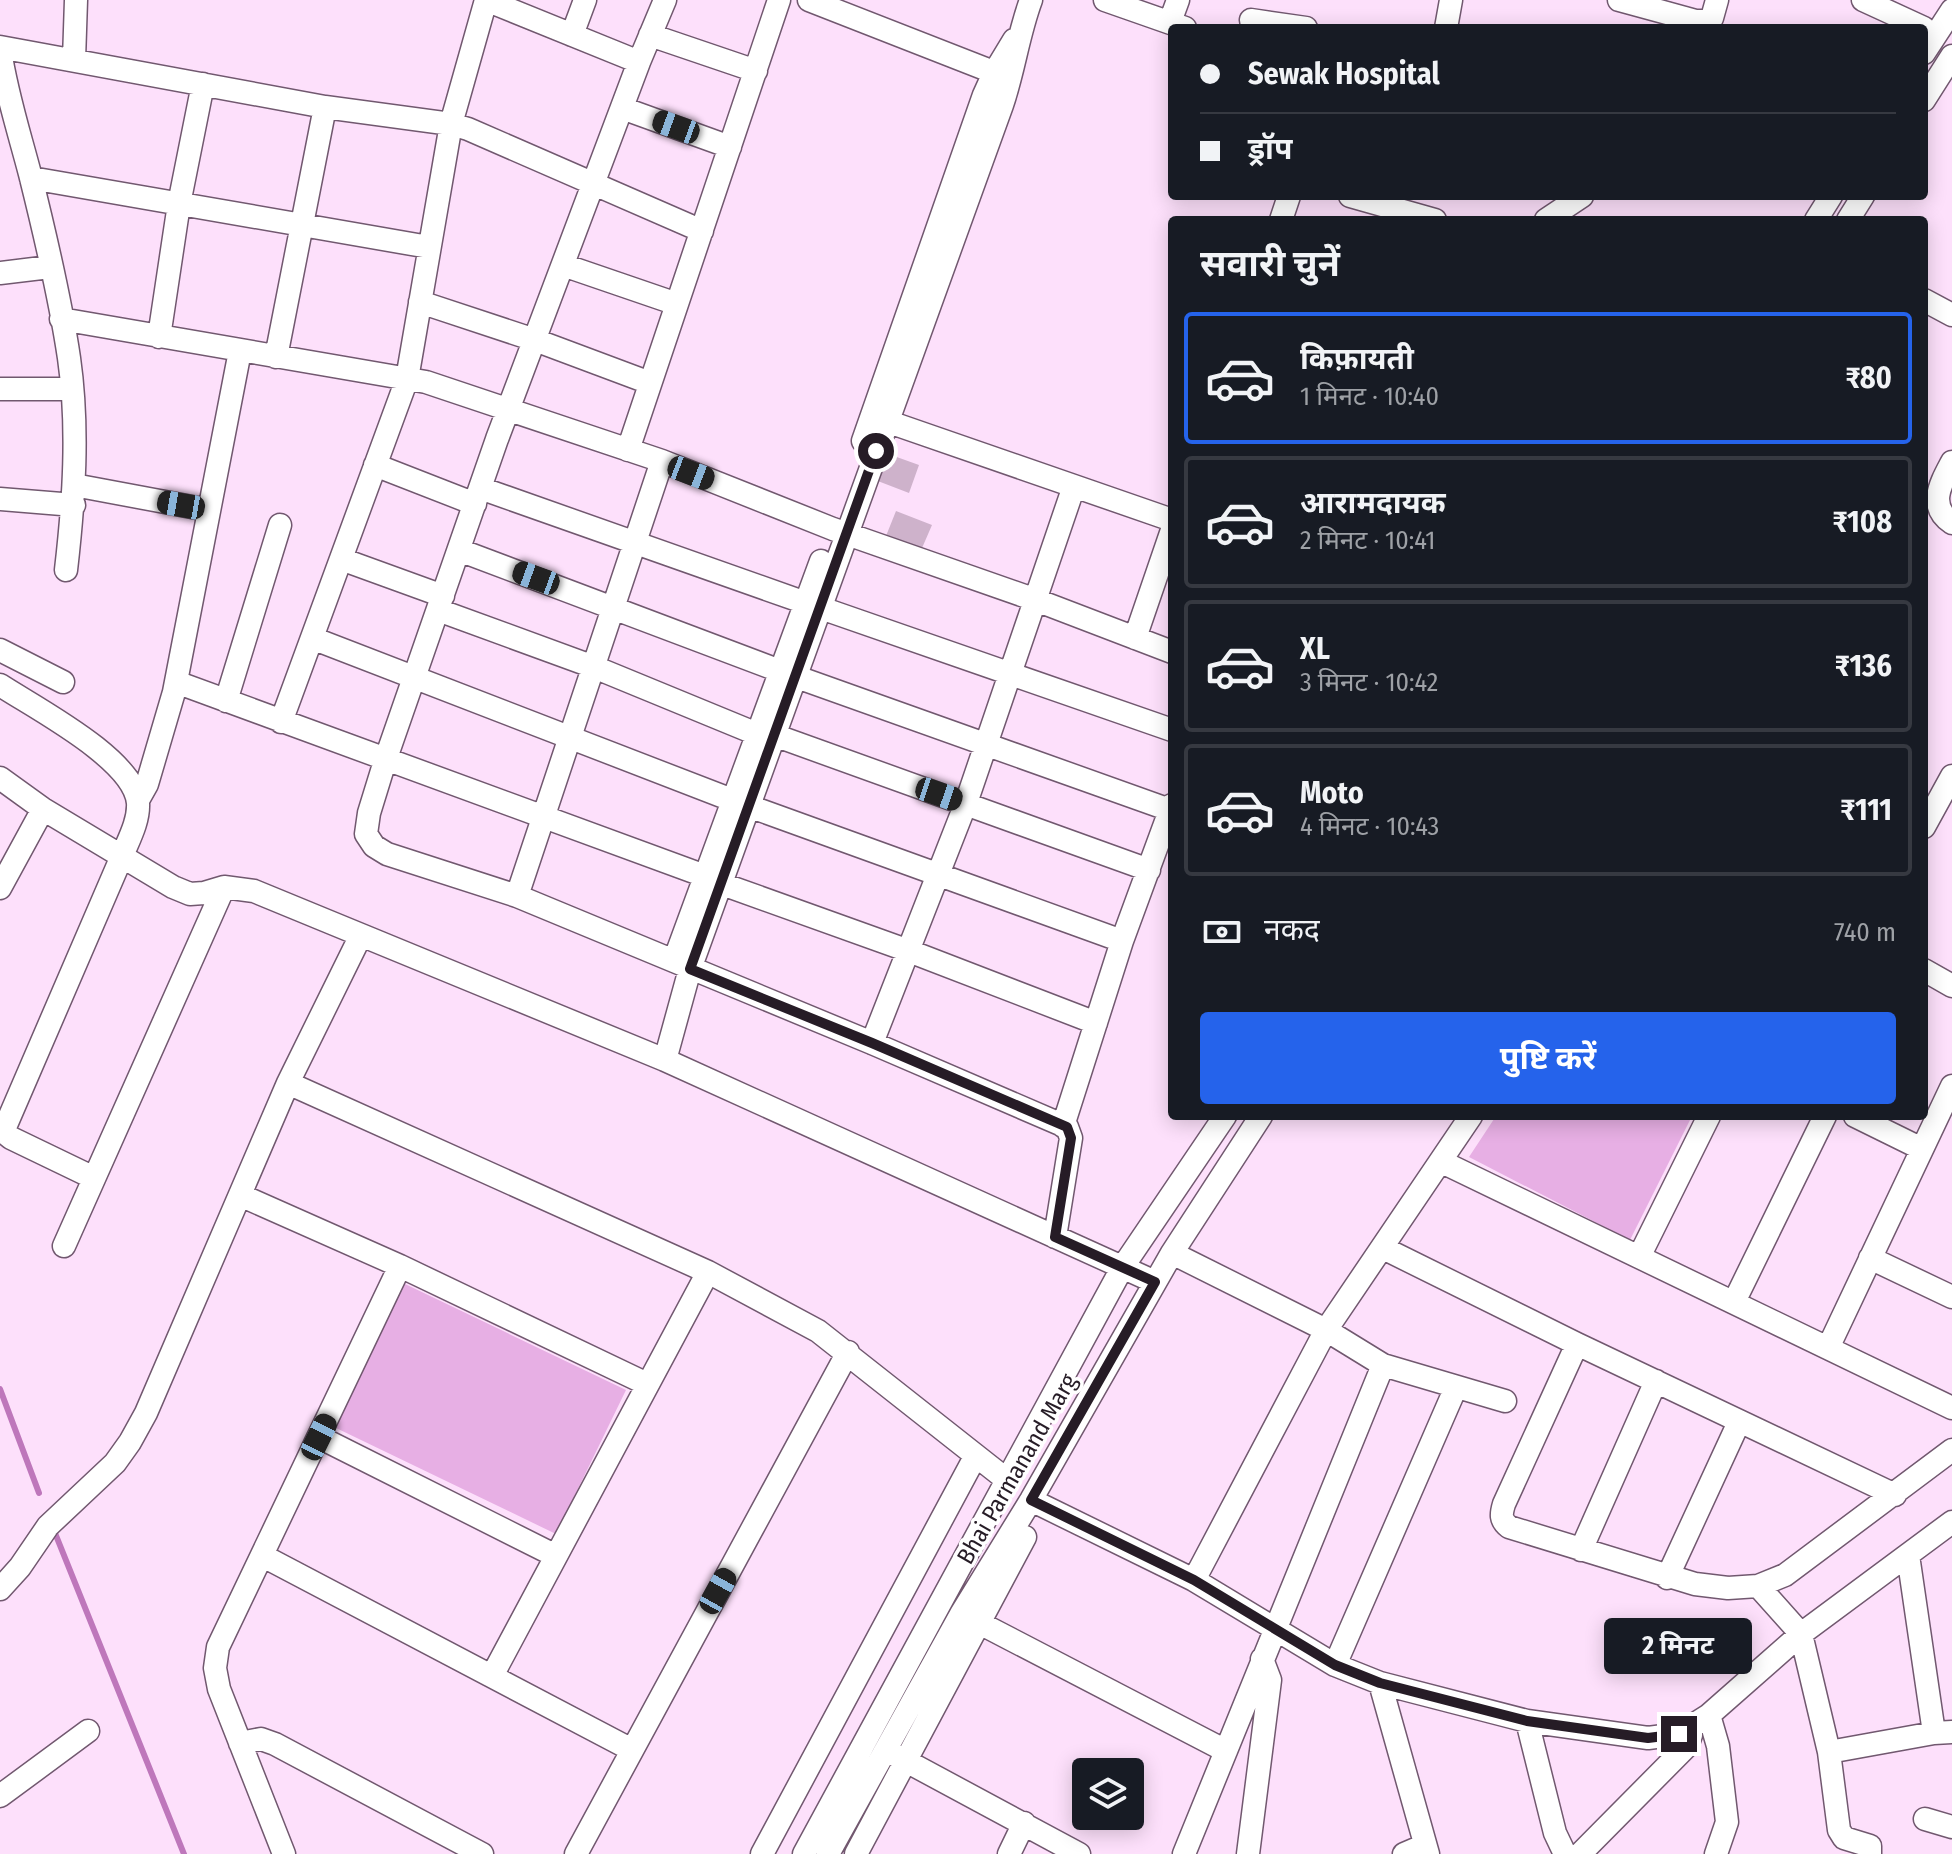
<!DOCTYPE html>
<html lang="hi">
<head>
<meta charset="utf-8">
<style>
	:root { --surface:#171b24; --page:#242831; --text:#f1f3f6; --muted:#9ea1a6; --line:#363941; --accent:#2563eb }
	body { margin:0; font-family:"Fira Sans Condensed","Noto Sans Devanagari",sans-serif; background:var(--page); color:var(--text); height:100vh; display:flex; flex-direction:column; font-size:30px; white-space:nowrap }
	* { box-sizing:border-box; margin:0 }
	p { font-size:26px; color:var(--muted) }
	.icon { flex:none; width:44px; height:44px; fill:none; stroke:currentColor; stroke-width:2; stroke-linecap:round; stroke-linejoin:round }
	.map { position:relative; flex:1; overflow:hidden }
	.sheet { position:absolute; left:1168px; top:216px; width:760px; height:904px; display:flex; flex-direction:column; background:var(--surface); border-radius:8px; box-shadow:0 4px 20px #0003 }
	.sheet>* { flex:none }
	.hud { position:absolute; left:1168px; top:24px; width:760px; height:176px; border-radius:8px; box-shadow:0 4px 20px #0003; display:grid; align-content:center; height:176px; padding:0 32px; background:var(--surface) }
	.tools { position:absolute; left:1072px; top:1758px; display:grid; gap:16px }
	.tools a { display:grid; place-items:center; width:72px; height:72px; border-radius:8px; background:var(--surface); box-shadow:0 4px 20px #0003; font-size:40px }
	.end { position:absolute; width:36px; height:36px; margin:-18px; border:10px solid #261c26; background:#fff; box-shadow:0 0 0 4px #fff }
	.from { border-radius:50% }
	.bubble { position:absolute; height:56px; border-radius:8px; background:var(--surface); box-shadow:0 4px 20px #0003; font-size:26px; font-weight:700; line-height:56px; text-align:center }
	.car { position:absolute; width:24px; height:48px; margin:-24px -12px; border-radius:10px; box-shadow:0 0 6px 2px #0007; background:linear-gradient(#222 24%,#8ab4d8 0 40%,#222 0 76%,#8ab4d8 0 86%,#222 0) }
	.hud b { display:flex; align-items:center; gap:28px; height:76px; font-size:30px }
	.hud b+b { border-top:2px solid var(--line) }
	.hud i { width:20px; height:20px; background:var(--text) }
	ul { padding:0; list-style:none }
	li { display:flex; align-items:center; gap:24px; height:132px; margin:0 16px 12px; padding:0 16px; border:4px solid var(--line); border-radius:8px }
	li div { flex:1 }
	li b { display:block; font-size:30px }
	li em { font-style:normal; font-weight:700 }
	li.selected { border-color:var(--accent) }
	li>.icon { width:72px; height:72px; stroke-width:1.5 }
	h2 { padding:0 32px; font-size:36px; line-height:96px }
	.pay { display:flex; align-items:center; gap:20px; height:88px; padding:0 32px; font-size:30px }
	.pay p { margin-inline-start:auto }
	.action { display:flex; gap:16px; margin-top:auto; padding:16px 32px }
	.action a { flex:1; height:92px; border-radius:8px; background:var(--accent); color:#fff; font-size:32px; font-weight:700; line-height:92px; text-align:center }
	.map>svg:first-child { display:block }
	.green { fill:#e7afe4 }
	.lines { fill:none; stroke-linecap:round; stroke-linejoin:round }
	.stream { stroke:#be77bb; stroke-width:6 }
	.building { fill:#ceb2cb }
	.minor-casing { stroke:#71586f; stroke-width:25 }
	.minor { stroke:#fff; stroke-width:22 }
	.route { stroke:#261c26; stroke-width:10 }
	.labels { text-anchor:middle; dominant-baseline:central; stroke-width:7; stroke-linejoin:round; paint-order:stroke }
	.street-label { font-size:24px; fill:#261c26; stroke:#fff }
</style>
</head>
<body>
<div class="map">
<svg width="1952" height="1854" viewBox="0 0 1952 1854">
	<rect width="100%" height="100%" fill="#fde0fb"/>
	<!-- green -->
	<path class="green" d="M1496,1116h196l-62,124 -161,-83z
		M403,1283l223,107 -70,144 -222,-107z"/>
	<g class="lines">
		<!-- stream -->
		<path class="stream" d="M0,1389l39,104
			M53,1528l131,326"/>
	</g>
	<!-- building -->
	<path class="building" d="M880,451l39,14 -10,28 -39,-15z
		M896,511l36,14 -13,30 -35,-14z"/>
	<g class="lines">
		<defs>
			<path id="minor" d="M486,0l153,62
				M665,0l-26,62 -142,377 -112,322 -16,52 -3,21 8,12 13,8 130,42 355,147 195,84 4,11 -16,99
				M809,0l197,77
				M1105,0l80,28
				M1619,0l77,21h10l6,-3 5,-18
				M1863,0l61,28
				M1251,20l55,8
				M1170,22l8,-22
				M1446,28l5,-28
				M572,35l13,-35
				M650,35l106,36
				M0,47l325,60 126,17 17,5 234,102
				M0,50c6,42 19,82 30,124 15,60 30,123 39,184 10,70 5,143 -3,212
				M1924,53l28,-43
				M74,60l2,-60
				M1924,100l28,-44
				M622,108l108,39
				M31,178l398,69
				M1350,196l85,24
				M1281,220l8,-24
				M1546,220l36,-24
				M1816,220l15,-24
				M1848,220l15,-24
				M563,265l114,39
				M0,273l50,-6
				M1924,300l28,15
				M420,302l115,38 115,43
				M61,319l365,63 236,79 171,68 203,71 136,52
				M159,337l20,-133 24,-120
				M276,357l49,-250
				M0,389h72
				M886,421l286,99
				M863,441l121,-346 10,-22 20,-33
				M628,450l151,-450
				M1952,462c-11,21 -25,44 0,61
				M375,465l100,39
				M74,485l134,25
				M480,488l326,115
				M0,499l74,6
				M459,550l321,121 390,139
				M341,559l102,37
				M821,608l351,122
				M438,610l156,57 163,67
				M312,638l420,162 390,141
				M1135,638l37,-108
				M0,650l63,32
				M176,682l529,194
				M0,685c35,23 134,74 138,118 1,18 -9,36 -16,53l-119,276
				M226,701l54,-176
				M281,722l126,-343 44,-255 35,-124
				M774,735l375,135
				M0,778l43,31 130,78 17,7 14,-1 20,-6 30,4 411,169 490,222
				M138,800l9,-16 27,-92 66,-341
				M1924,827l28,-51
				M722,884l187,67 187,72
				M0,888l43,-79
				M517,896l145,-435
				M674,961l147,-400
				M1924,970l28,16
				M872,1043l94,-240 108,-317
				M665,1060l25,-91 312,-864c12,-35 16,-70 29,-105
				M288,1083l420,189 110,59 189,149
				M1855,1116l67,33
				M1063,1126l59,-185 50,-136
				M0,1129l11,9 83,40
				M1442,1162l510,246
				M240,1195l160,71 247,118
				M64,1246l160,-359
				M1383,1248l194,96 318,151
				M1172,1253l154,77 57,35 122,36
				M1639,1257l70,-141
				M1870,1258l82,39
				M1734,1302l91,-186
				M1577,1344l-73,160c-3,10 -4,16 5,23l186,57 33,4 30,-2 27,-11 167,-125
				M1828,1348l124,-262
				M319,1437l237,119
				M1031,1500l163,80 141,85 45,18 147,38 121,17 31,-4 30,-19 92,-81 151,-112
				M1581,1550l75,-169
				M1908,1555l26,178
				M263,1556l369,194
				M1667,1578l72,-156
				M1194,1580l132,-250 145,-214
				M1758,1586l43,48 28,118 10,78 5,8 26,8v8
				M0,1589l20,-22 28,-41 67,-63 15,-21 16,-29 142,-330 72,-146
				M966,1616l260,135
				M1335,1665l121,-278
				M492,1676l216,-404
				M1380,1683l48,171
				M1709,1715l9,31 9,76 -11,32
				M1527,1721l28,112 10,21
				M240,1743l21,-4 14,5 207,110
				M1829,1752l105,-19 18,-1
				M893,1754l186,100
				M0,1796l88,-65
				M1925,1819l27,8
				M284,1854l-65,-165 -4,-21 3,-21 182,-381
				M576,1854l272,-502
				M762,1854l213,-397
				M804,1854l318,-586 103,-152
				M828,1854l133,-240 70,-114 141,-247 89,-137
				M856,1854l169,-317
				M1009,1854l15,-31
				M1184,1854l199,-489
				M1248,1854l22,-174 -8,-21
				M1404,1854l21,-9
				M1580,1854l107,-108 4,-11v-7"/>
		</defs>
		<!-- minor casing -->
		<use href="#minor" class="minor-casing"/>
		<!-- minor -->
		<use href="#minor" class="minor"/>
	</g>
	<g class="lines">
		<!-- route -->
		<path class="route" d="M876,451l-186,518 182,74 195,84 4,11 -16,99 100,45 -124,218 163,80 141,85 45,18 147,38 121,17 31,-4"/>
	</g>
	<g class="labels">
		<!-- street labels -->
		<g class="street-label">
			<text transform="translate(1017 1469) rotate(-60)">Bhai Parmanand Marg</text>
		</g>
	</g>
</svg>
<div class="tools">
<a><svg class="icon" aria-label="layers" viewBox="0 0 24 24"><path d="M12 4l9 5-9 5-9-5zM3 14l9 5 9-5"/></svg></a>
</div>
<i class="end from" style="left:876px;top:451px"></i>
<i class="end" style="left:1679px;top:1734px"></i>
<div class="bubble" style="left:1604px;top:1618px;width:148px">2 मिनट</div>
<i class="car" style="left:676px;top:127px;rotate:290deg"></i>
<i class="car" style="left:691px;top:473px;rotate:111deg"></i>
<i class="car" style="left:181px;top:505px;rotate:280deg"></i>
<i class="car" style="left:536px;top:578px;rotate:290deg"></i>
<i class="car" style="left:939px;top:794px;rotate:109deg"></i>
<i class="car" style="left:319px;top:1437px;rotate:26deg"></i>
<i class="car" style="left:718px;top:1591px;rotate:29deg"></i>
<div class="hud">
<b><i class="from"></i>Sewak Hospital</b>
<b><i></i>ड्रॉप</b>
</div>
<section class="sheet">
<h2>सवारी चुनें</h2>
<ul>
<li class="selected"><svg class="icon" aria-label="car" viewBox="0 0 24 24"><path d="M5 17H2v-5l4-1 3-4h7l3 4 3 1v5h-3M9 17h6M6 11h13"/><circle cx="7" cy="17" r="2"/><circle cx="17" cy="17" r="2"/></svg><div><b>किफ़ायती</b><p>1 मिनट · 10:40</p></div><em>₹80</em></li>
<li><svg class="icon" aria-label="car" viewBox="0 0 24 24"><path d="M5 17H2v-5l4-1 3-4h7l3 4 3 1v5h-3M9 17h6M6 11h13"/><circle cx="7" cy="17" r="2"/><circle cx="17" cy="17" r="2"/></svg><div><b>आरामदायक</b><p>2 मिनट · 10:41</p></div><em>₹108</em></li>
<li><svg class="icon" aria-label="car" viewBox="0 0 24 24"><path d="M5 17H2v-5l4-1 3-4h7l3 4 3 1v5h-3M9 17h6M6 11h13"/><circle cx="7" cy="17" r="2"/><circle cx="17" cy="17" r="2"/></svg><div><b>XL</b><p>3 मिनट · 10:42</p></div><em>₹136</em></li>
<li><svg class="icon" aria-label="car" viewBox="0 0 24 24"><path d="M5 17H2v-5l4-1 3-4h7l3 4 3 1v5h-3M9 17h6M6 11h13"/><circle cx="7" cy="17" r="2"/><circle cx="17" cy="17" r="2"/></svg><div><b>Moto</b><p>4 मिनट · 10:43</p></div><em>₹111</em></li>
</ul>
<div class="pay"><svg class="icon" aria-label="cash" viewBox="0 0 24 24"><path d="M3 7h18v10H3z"/><circle cx="12" cy="12" r="2"/></svg>नकद<p>740 m</p></div>
<div class="action"><a>पुष्टि करें</a></div>
</section>
</div>
</body>
</html>
